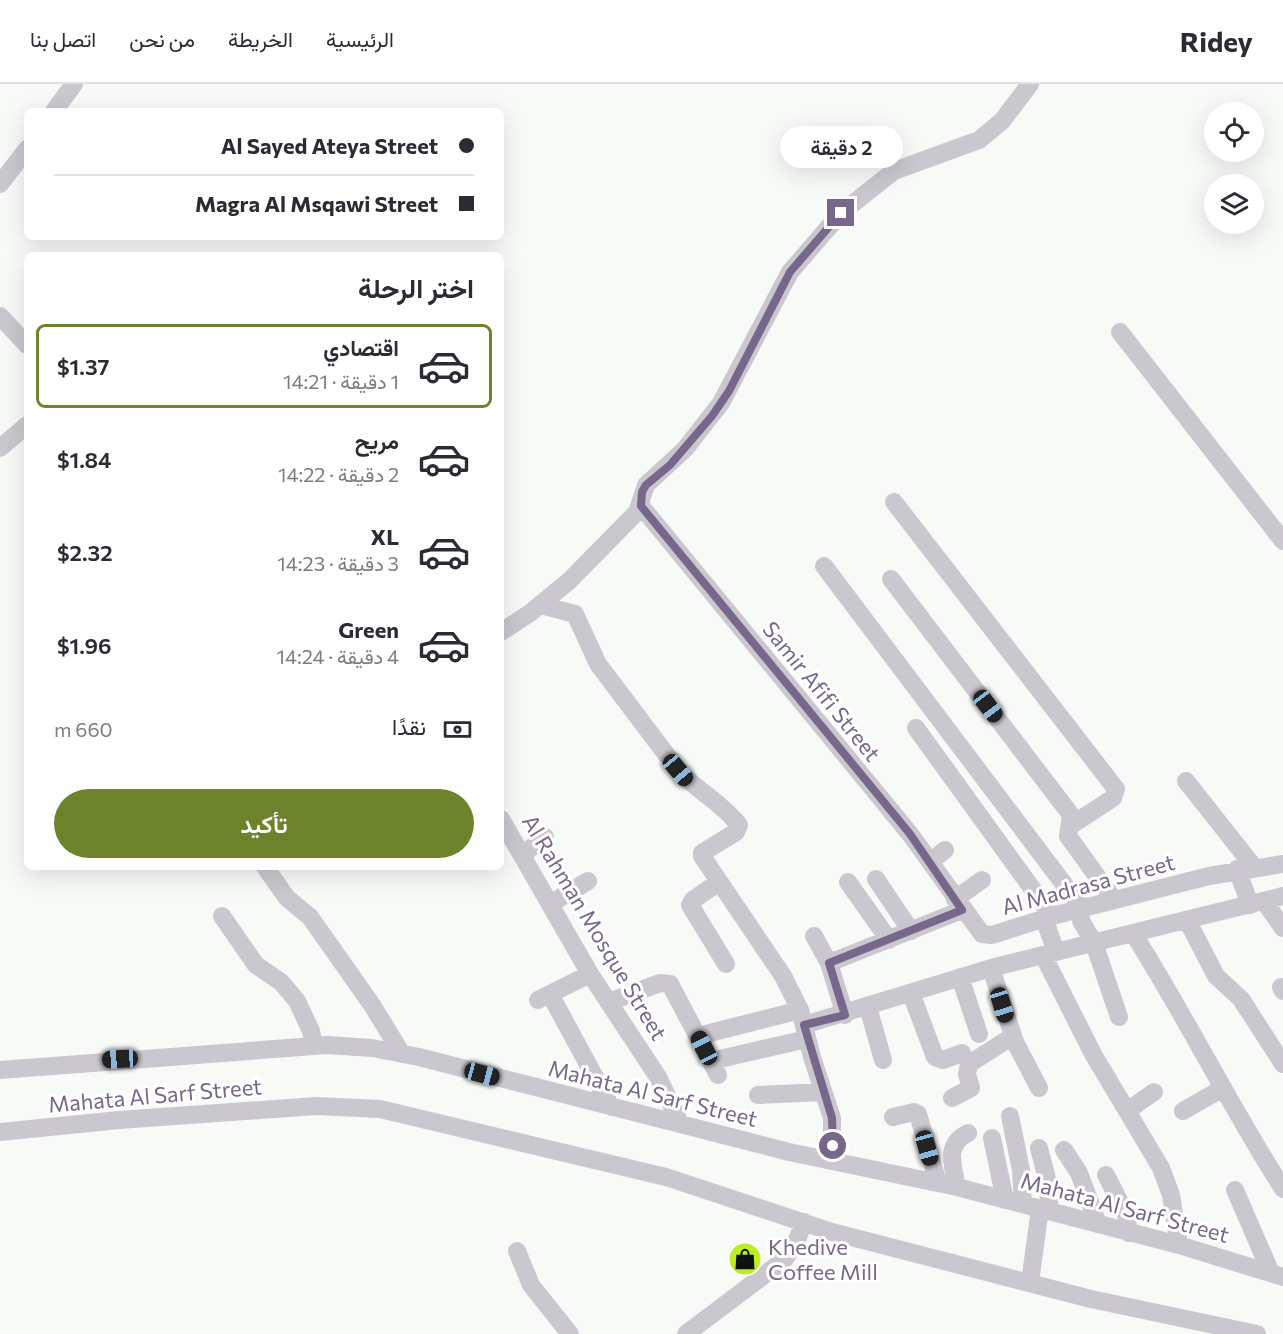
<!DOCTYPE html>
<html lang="ar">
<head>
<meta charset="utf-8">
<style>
	:root { --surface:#fff; --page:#f7f7f7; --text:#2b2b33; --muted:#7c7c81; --line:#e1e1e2; --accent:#6c832b }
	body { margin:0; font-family:Commissioner,Vazirmatn,sans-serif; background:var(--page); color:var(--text); direction:rtl; height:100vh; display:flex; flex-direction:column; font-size:22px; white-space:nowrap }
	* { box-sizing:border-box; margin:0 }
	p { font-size:20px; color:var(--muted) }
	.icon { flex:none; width:33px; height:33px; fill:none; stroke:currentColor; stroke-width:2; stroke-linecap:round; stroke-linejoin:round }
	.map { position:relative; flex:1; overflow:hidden; direction:ltr }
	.details { position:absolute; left:24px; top:168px; width:480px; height:618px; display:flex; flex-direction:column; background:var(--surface); border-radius:9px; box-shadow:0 6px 24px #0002; direction:rtl }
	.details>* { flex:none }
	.banner { position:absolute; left:24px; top:24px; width:480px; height:132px; border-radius:9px; box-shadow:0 6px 24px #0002; direction:rtl; display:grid; align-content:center; height:132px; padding:0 30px; background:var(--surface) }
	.fabs { position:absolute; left:1204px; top:18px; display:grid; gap:12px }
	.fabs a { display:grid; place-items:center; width:60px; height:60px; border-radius:50%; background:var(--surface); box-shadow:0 6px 24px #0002; font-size:30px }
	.end { position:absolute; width:27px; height:27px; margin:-14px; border:8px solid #77678a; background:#fff; box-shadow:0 0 0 3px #fff }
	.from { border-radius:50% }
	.bubble { position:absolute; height:42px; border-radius:21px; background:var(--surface); box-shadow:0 6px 24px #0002; font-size:20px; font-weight:600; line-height:42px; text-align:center; direction:rtl }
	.car { position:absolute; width:18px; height:36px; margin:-18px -9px; border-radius:8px; box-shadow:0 0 4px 2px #0007; background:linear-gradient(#222 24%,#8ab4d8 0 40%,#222 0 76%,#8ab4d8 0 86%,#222 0) }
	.banner b { display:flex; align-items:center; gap:21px; height:57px; font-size:22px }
	.banner b+b { border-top:2px solid var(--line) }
	.banner i { width:15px; height:15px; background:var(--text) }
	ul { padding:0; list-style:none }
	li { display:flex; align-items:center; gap:18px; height:84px; margin:0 12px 9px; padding:0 18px; border:3px solid transparent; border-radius:9px }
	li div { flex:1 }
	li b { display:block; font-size:22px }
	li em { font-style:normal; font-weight:600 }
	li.active { border-color:var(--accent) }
	li>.icon { width:54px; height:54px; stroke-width:1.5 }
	h2 { padding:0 30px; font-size:27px; line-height:72px }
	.pay { display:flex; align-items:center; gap:15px; height:66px; padding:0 30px; font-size:22px }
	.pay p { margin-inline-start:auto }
	.primary-button { display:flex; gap:12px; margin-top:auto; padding:12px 30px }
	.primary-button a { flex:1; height:69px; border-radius:36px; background:var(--accent); color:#fff; font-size:24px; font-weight:600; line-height:69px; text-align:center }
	header { display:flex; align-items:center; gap:36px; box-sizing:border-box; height:84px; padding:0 30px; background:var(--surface); border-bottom:2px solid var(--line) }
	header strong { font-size:28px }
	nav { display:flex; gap:33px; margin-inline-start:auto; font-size:21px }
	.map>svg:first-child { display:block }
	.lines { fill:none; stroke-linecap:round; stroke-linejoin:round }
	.minor { stroke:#cac7cf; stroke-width:18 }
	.route { stroke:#77678a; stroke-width:8 }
	.labels { text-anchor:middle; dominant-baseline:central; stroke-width:6; stroke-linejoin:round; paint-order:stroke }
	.street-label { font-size:22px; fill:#77678a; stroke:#fff }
	.poi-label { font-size:22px; fill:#77678a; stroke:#fff; text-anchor:start }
</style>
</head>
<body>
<header>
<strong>Ridey</strong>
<nav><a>الرئيسية</a><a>الخريطة</a><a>من نحن</a><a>اتصل بنا</a></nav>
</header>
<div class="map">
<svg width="1283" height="1250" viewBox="0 0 1283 1250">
	<rect width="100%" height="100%" fill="#f7faf7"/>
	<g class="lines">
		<!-- minor -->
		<path class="minor" d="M54,27l20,-27
			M0,100l27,-35
			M0,232l27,29
			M1120,248l163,209
			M0,364l27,-23
			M894,418l222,287 -3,9 -43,28
			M641,422l269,328 72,100 10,1 60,-19 157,-40 74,-12
			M824,482l258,342 -1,13 13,22 25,74
			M891,495l180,236 -3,21 46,64
			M541,521l34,9 23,50 80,106c20,22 42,31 61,55l-3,7 -34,21v3l81,120 17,34 12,47 20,61v43
			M501,548l29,-19 39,-32 68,-69 9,-27 39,-36 36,-46 69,-131 51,-59 53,-42 85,-31 23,-19 28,-37
			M916,644l136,188
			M1186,697l68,86
			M501,735l89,155 68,103 22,46
			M522,771l23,-18
			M930,778l15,-12
			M265,783l22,31 23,19 62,88 30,49
			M1237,785l13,36
			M876,795l35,52
			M719,798l-26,18 -3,5 36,59
			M848,798l41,58
			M955,815l27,-19
			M1264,817l19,27
			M550,820l38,-23
			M222,832l34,49 25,17 16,19 14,30 3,15
			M1044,834l12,34
			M1187,836l29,56 25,23 42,65
			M1133,849c53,84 97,173 150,256
			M814,852l15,27 16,52
			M1043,871l50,99 68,114 10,27 8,50
			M829,879l133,-53
			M991,884l24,74 24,46
			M960,893l19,57
			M1281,903l2,4
			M911,909l24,64 8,3 19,-7
			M550,910l61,113
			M538,916l52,-26
			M609,918l51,-19 10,1 48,91
			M868,923l15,53
			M804,941l187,-57 292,-72
			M698,952l102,-26
			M711,977l96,-22
			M0,986l327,-25 45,3 47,9 370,95 168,35 222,58 104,32
			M758,1011l65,-3
			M952,1014l19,-10 -4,-14 2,-10 44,-28
			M1127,1027l27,-19
			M1183,1027l40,-23
			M1010,1032l11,54 2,34
			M893,1033l21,-5 4,2 20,69
			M0,1048l119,-12 197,-14 64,3 286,68 166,55 259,67 166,35
			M992,1054l13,62
			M1039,1064l8,31 3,32
			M1064,1066l15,23 19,51
			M1106,1091l20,39 3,19
			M957,1103c-4,-22 -13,-42 11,-54
			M1235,1106l36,83
			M517,1167l14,34 39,49
			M1030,1198l10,-73
			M686,1250l98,-74 11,-15 9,-23"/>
	</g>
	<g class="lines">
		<!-- route -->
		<path class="route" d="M833,1062l-1,-28 -28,-93 41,-10 -16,-52 133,-53 -52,-76 -269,-328 1,-14 4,-7 24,-20 42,-49 17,-25 61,-119 51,-59"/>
	</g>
	<!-- icons -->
	<defs>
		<symbol id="shop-disc" viewBox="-11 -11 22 22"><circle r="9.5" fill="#bcef22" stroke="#fff"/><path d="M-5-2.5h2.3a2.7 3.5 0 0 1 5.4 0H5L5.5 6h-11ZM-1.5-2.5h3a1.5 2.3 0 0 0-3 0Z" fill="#111"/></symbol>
	</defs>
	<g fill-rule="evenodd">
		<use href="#shop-disc" x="726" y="1156" width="38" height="38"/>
	</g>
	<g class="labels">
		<!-- street labels -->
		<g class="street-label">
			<text transform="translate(822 607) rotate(51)">Samir Afifi Street</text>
			<text transform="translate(1088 800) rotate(-15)">Al Madrasa Street</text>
			<text transform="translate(595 843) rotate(59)">Al Rahman Mosque Street</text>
			<text transform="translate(653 1009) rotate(14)">Mahata Al Sarf Street</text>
			<text transform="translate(155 1011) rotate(-5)">Mahata Al Sarf Street</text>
			<text transform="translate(1125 1123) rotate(15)">Mahata Al Sarf Street</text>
		</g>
		<!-- poi labels -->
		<g class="poi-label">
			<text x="768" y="1162">Khedive<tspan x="768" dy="25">Coffee Mill</tspan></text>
		</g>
	</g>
</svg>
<div class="fabs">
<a><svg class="icon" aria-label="locate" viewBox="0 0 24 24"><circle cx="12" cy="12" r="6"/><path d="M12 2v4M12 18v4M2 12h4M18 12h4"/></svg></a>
<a><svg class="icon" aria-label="layers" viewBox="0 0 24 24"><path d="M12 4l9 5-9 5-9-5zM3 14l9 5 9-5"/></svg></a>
</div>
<i class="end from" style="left:833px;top:1062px"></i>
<i class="end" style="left:841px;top:129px"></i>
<div class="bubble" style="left:780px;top:42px;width:123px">2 دقيقة</div>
<i class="car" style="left:988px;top:622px;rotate:143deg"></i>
<i class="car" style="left:678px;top:686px;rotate:140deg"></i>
<i class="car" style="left:1002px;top:921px;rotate:163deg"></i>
<i class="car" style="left:704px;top:964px;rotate:333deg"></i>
<i class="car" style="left:120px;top:975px;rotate:267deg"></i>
<i class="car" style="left:482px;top:990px;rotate:105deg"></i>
<i class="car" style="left:927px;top:1064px;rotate:164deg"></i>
<div class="banner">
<b><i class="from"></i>Al Sayed Ateya Street</b>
<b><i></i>Magra Al Msqawi Street</b>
</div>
<section class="details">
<h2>اختر الرحلة</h2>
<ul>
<li class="active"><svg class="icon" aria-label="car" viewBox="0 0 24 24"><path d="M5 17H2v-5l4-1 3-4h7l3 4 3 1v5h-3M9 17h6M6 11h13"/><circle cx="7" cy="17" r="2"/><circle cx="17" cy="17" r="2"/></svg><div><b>اقتصادي</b><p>1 دقيقة · 14:21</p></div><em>$1.37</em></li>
<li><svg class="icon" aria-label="car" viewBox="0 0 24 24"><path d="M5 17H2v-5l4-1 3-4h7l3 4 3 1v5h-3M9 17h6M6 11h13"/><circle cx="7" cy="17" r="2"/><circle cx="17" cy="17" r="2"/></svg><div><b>مريح</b><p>2 دقيقة · 14:22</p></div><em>$1.84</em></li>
<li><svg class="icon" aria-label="car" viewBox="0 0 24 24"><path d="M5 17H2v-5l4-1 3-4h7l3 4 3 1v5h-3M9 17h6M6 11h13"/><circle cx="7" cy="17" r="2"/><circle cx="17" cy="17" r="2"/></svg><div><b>XL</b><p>3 دقيقة · 14:23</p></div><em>$2.32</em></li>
<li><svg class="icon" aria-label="car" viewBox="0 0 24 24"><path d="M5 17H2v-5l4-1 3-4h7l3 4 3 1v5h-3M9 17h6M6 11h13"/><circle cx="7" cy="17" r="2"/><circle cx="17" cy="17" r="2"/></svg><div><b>Green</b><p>4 دقيقة · 14:24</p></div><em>$1.96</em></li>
</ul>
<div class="pay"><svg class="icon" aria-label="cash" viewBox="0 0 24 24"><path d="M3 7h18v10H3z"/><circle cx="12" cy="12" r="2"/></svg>نقدًا<p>660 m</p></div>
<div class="primary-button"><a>تأكيد</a></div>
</section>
</div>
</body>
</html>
